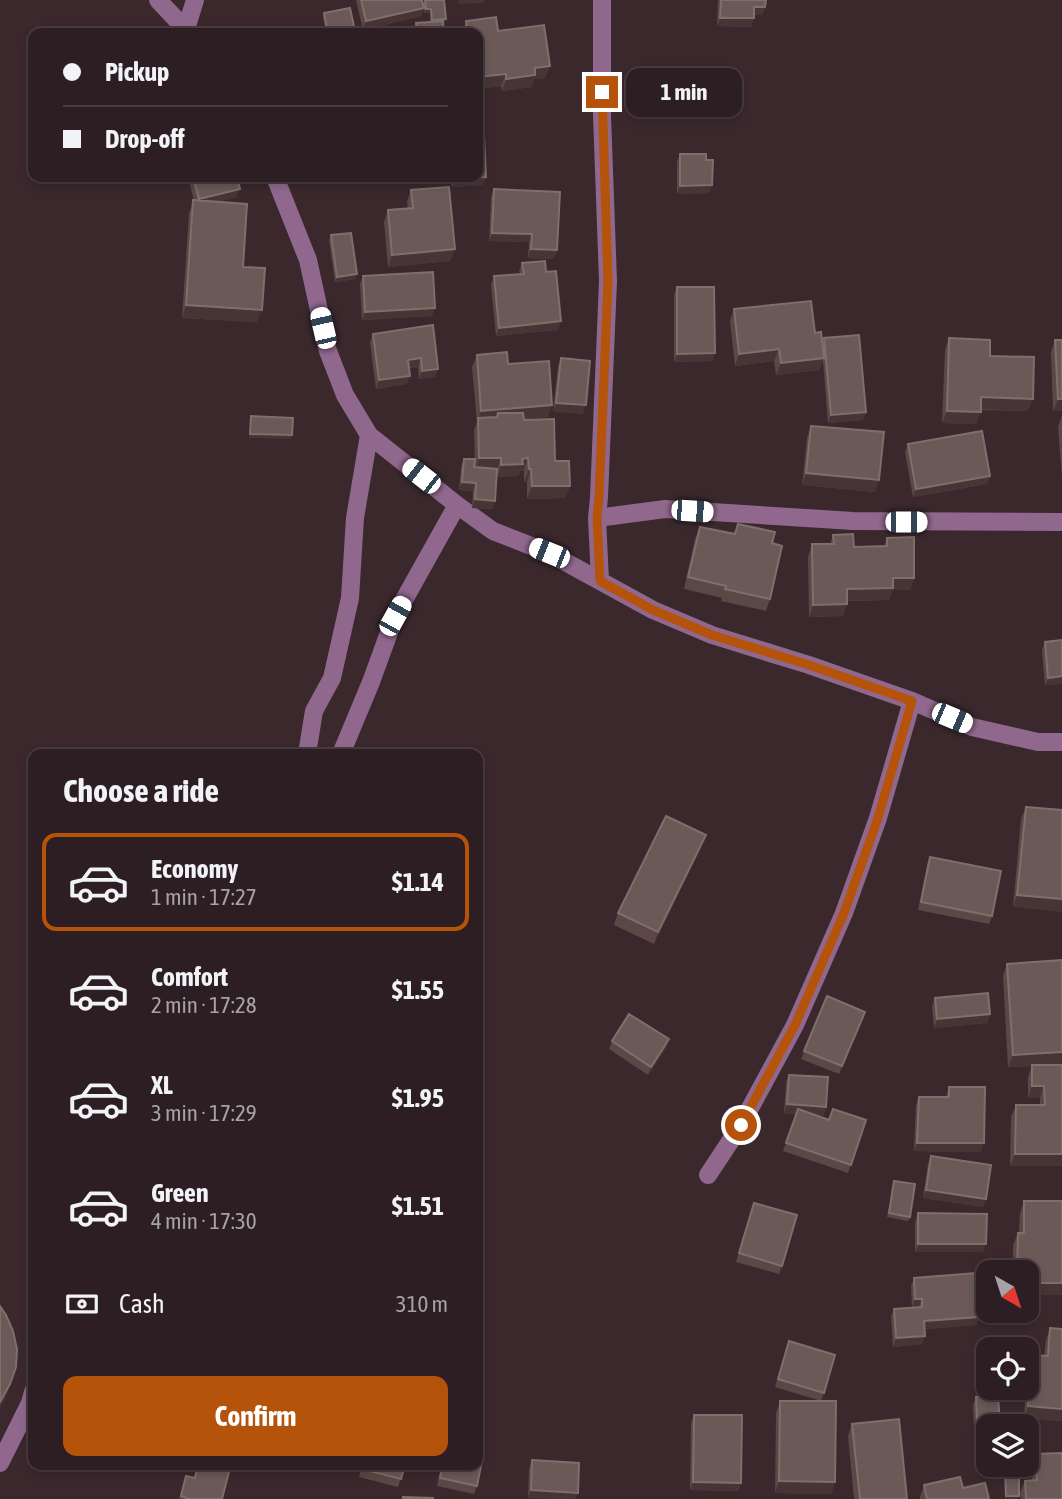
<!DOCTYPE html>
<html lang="en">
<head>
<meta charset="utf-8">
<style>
	:root { --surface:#2c1e22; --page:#382b2f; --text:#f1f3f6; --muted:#a6a2a5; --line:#483c40; --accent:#b45309 }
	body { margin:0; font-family:"Asap Condensed",sans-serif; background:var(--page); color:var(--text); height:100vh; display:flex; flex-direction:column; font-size:26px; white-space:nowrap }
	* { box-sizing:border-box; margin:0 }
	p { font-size:23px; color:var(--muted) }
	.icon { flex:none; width:38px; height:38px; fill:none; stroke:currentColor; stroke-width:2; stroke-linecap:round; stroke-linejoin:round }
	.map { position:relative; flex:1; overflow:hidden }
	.drawer { position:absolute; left:28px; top:749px; width:455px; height:721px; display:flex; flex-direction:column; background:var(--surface); border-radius:14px; box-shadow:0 4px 10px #0003,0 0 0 2px var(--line) }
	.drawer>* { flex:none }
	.guide { position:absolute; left:28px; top:28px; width:455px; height:154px; border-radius:14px; box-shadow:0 4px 10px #0003,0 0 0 2px var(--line); display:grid; align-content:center; height:154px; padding:0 35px; background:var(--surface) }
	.needle { width:46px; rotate:141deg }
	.tools { position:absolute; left:976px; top:1260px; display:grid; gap:14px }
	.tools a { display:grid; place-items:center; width:63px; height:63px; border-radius:14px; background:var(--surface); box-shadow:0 4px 10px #0003,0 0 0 2px var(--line); font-size:35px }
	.end { position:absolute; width:32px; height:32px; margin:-16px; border:9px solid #b45309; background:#fff; box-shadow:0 0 0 4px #fff }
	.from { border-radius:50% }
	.bubble { position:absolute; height:49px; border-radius:14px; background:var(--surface); box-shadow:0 4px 10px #0003,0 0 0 2px var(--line); font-size:23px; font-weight:700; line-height:49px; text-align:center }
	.car { position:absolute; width:21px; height:42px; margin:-21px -10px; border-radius:9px; box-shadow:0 0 5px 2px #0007; background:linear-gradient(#fff 24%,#345 0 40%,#fff 0 76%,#345 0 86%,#fff 0) }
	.guide b { display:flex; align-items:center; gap:24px; height:66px; font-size:26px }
	.guide b+b { border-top:2px solid var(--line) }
	.guide i { width:18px; height:18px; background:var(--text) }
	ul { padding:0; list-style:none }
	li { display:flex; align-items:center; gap:21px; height:98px; margin:0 14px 10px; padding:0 21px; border:4px solid transparent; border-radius:14px }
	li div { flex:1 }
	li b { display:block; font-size:26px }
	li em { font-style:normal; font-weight:700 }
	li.active { border-color:var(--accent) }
	li>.icon { width:63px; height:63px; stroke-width:1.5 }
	h2 { padding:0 35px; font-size:32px; line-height:84px }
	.pay { display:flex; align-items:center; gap:18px; height:77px; padding:0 35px; font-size:26px }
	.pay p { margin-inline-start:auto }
	.action { display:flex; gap:14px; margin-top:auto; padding:14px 35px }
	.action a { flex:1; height:80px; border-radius:14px; background:var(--accent); color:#fff; font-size:28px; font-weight:700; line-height:80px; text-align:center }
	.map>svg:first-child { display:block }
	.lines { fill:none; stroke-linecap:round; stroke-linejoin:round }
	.minor { stroke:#90688d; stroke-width:18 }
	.wall { fill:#5b4846 }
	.shaded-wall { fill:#473535 }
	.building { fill:#6a5957; stroke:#7e6e6c; stroke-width:2 }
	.route { stroke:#b45309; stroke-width:9 }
</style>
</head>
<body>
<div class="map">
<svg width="1062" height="1499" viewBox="0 0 1062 1499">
	<rect width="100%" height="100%" fill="#3a282d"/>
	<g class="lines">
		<!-- minor -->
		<path class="minor" d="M158,0l31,33
			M186,29l9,-29
			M275,177l33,83 20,91 17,44 24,40 88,70 36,26 56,22 104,57 59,25 97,30 103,36 60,26 66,15h24
			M597,518l68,-9 188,12 209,1
			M600,581l-3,-63 2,-21 9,-216 -6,-166v-115
			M307,754l7,-43 18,-33 18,-80 5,-80 14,-83
			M341,754l30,-72 24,-66 62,-111
			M708,1175l33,-50 54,-100 49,-112 34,-95 34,-117
			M0,1463l30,-60 3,-11"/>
	</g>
	<!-- wall -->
	<path class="wall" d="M356,0h66l2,8 -3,8 -58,14z
		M424,0h20l2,19 -3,4 1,10h-31l3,-10 14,-1v-9h-6z
		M718,0h48l-1,7 -3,8h-8l-3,12 -34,-1z
		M324,13l30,20h-28l-3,-16z
		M466,21l32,10 52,35 -5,12 -11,1 -3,8 -29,4 -1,-5 -23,3v-56h-16z
		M680,154l26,6 4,33 -33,1v-32z
		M188,177h49v20l-20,5 26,65 14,55 -75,-4 7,-105 5,-13z
		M451,177h35l-3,8 -31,2z
		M494,189l60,70 -26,-1 1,-16 -40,-1 2,-44z
		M411,190l44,59 -5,12 -62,6 -4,-45 4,-12 20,-2 -1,-6z
		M331,235l24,44 -20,3 -6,-42z
		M522,263l24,9 12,58 -62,6 -5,-51 3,-9 26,-2 -1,-3z
		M363,276l69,40 -70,4 -2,-36z
		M677,287l38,66 -3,8 -38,1v-67z
		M734,309l81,24 7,11 2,-6 42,74 -3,8 -35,3 -5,-62 -4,9 -43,5 -2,-14 -39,5 -5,-45z
		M373,334l65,35 -3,8 -16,2 -1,-12 -9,1 -2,16 -31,5 -6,-47z
		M949,338l41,18 38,55 -47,-1 -5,14 -34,-1 3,-73z
		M1055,340h7v71h-9l-2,-59z
		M477,355l31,9 40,53 -24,2 31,42 15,25 -5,12 -38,1v-17h-3v-12l-4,1 -2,5 -21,1 -2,24 -3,8 -20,-1 1,-17 -14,-1 2,-23 3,-8 11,8 -1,-37 3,-8 -5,-55z
		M561,358l22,56 -30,-3 5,-44z
		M1062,415v63l-4,-51z
		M811,426l68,54 -4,12 -73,-7 5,-47z
		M908,444l82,32 -3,8 -74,13 -8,-45z
		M738,524l34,19 -2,56 -4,12 -45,-10 1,-3 -38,-9 11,-50 5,-12 34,7z
		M833,535l21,12 30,-1 3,-8 27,40 -4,12h-17l-4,10 -42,1 -4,15 -34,1 -1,-60 4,-13h18z
		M1062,640l-17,46 -3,-36 3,-8z
		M1026,807l36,3 -49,97 8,-88z
		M706,835l-5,12 -47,97 -40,-19 4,-12z
		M930,857l62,59 -3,8 -71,-14 9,-45z
		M1007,964l32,101h23v101h-52l1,-49 5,-12h24v-7h-12v-21l4,-11 -24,1 -5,-91z
		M827,996l38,16 -26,62 -38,-15z
		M935,998l55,16 -3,9 -53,5 -2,-22z
		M612,1041l54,7 -18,27 -39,-26z
		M789,1075l37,32 -3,9 -8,-1 14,5h37l-18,53 -65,-22 14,-37 -13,-1 2,-30z
		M949,1087l32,65 -67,-1 2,-46 3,-8h27z
		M931,1156l55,43 -3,8 -60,-9 5,-34z
		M894,1181l16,36 -2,4 -21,-4z
		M1024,1201l38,94h-35v-23h-14v-27l5,-12h1l1,-20z
		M754,1203l28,63 -3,8 -43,-12z
		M918,1213l65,39h-68v-30z
		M914,1278l62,47 -52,4 -2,15 -29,3 -2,-30 3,-8 18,-2 -1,-21z
		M1050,1328l12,1v92l-38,-2 2,-31h1v-21l5,-12 12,1 2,-16z
		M786,1349l38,44 -3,8 14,81 -4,12 -56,-1 1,-80 4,-12h41l-46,-14z
		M998,1395l-23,58 -2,-48 3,-8z
		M694,1415l47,68 -3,8 -48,-1 1,-67z
		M852,1424l55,75h-53l-6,-63z
		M1035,1454l27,45h-41l-1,-6 5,-12 7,-1 -1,-14z
		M532,1460l46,33 -3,6 -47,-1 1,-29z
		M198,1465l24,34h-43l7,-23 8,2z
		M362,1465h43l-7,22 -39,-10z
		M441,1465h37l-1,21 -3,8 -37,-8z
		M1004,1465h15l-1,34h-13z
		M924,1485l39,3 26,11h-69v-2z"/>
	<!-- shaded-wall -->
	<path class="shaded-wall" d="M459,0h26l-1,3 -27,1z
		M754,7h11l-3,8h-11z
		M424,8l-3,8 -58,14 3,-9z
		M426,9h5l-1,4h-6z
		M720,18h34l-3,9 -34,-1z
		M550,66l-5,12 -11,1 -3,8 -29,4 4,-12 29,-11z
		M506,74l-5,12 -23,3v-12z
		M410,177h20l-1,2z
		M486,177l-3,8 -31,2 3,-8z
		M712,185l-2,8 -33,1 3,-8z
		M240,189l-3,8 -41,11 3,-9z
		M492,233l40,1 -3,8 -40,-1z
		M455,249l-5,12 -62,6 4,-12z
		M531,249l26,1 -3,9 -26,-1z
		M357,274l-2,5 -20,3 2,-5z
		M186,305l76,5 -5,12 -75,-4z
		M435,308l-3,8 -70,4 3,-8z
		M561,321l-3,9 -62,6 3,-8z
		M779,349l-5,12 -39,5 4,-12z
		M715,353l-3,8 -38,1 3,-8z
		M421,358l-3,9 -13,1 3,-8z
		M824,358l-5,12 -43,5 5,-12z
		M438,369l-3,8 -16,2 3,-8z
		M410,376l-3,8 -31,5 3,-9z
		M981,397l52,2 -5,12 -51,-2z
		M1058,399h4v12h-9z
		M556,403l30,2 -3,9 -30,-3z
		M552,405l-4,12 -52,4 2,-8 -3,9 -17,-3 3,-8z
		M947,411l34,1 -5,12 -34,-1z
		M866,412l-3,8 -35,3 3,-8z
		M250,434l42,1 -1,4 -42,-1z
		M479,458h22l-4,12h-22z
		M528,458l-4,12 -4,1 -2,5 -21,1 4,-12z
		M529,469h2l-4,13h-3z
		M806,473l73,7 -4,12 -73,-7z
		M990,476l-3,8 -74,13 3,-8z
		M462,482l14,1 -3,8 -14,-1z
		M532,486h38l-5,12 -38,1z
		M475,499l20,2 -3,8 -20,-1z
		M893,578h21l-4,12h-17l-4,10 -46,1 4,-12z
		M847,604l-4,12 -34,1 4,-12z
		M1062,676v8l-17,2 3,-8z
		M706,835l-5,12 -47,97 4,-12z
		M1017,895l45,4v13l-49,-5z
		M990,1014l-3,9 -53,5 3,-9z
		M669,1039l-3,9 -18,27 3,-8z
		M1062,1052v12l-54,3 5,-12z
		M1032,1086h12l-4,12h-12z
		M787,1104l39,3 -3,9 -39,-3z
		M917,1143h67l-3,9 -67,-1z
		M1015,1154h47v12h-52z
		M926,1190l60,9 -3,8 -60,-9z
		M918,1244h68l-3,8h-68z
		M1027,1283h35v12h-35z
		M915,1299h7l-3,8h-7z
		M979,1317l-3,8 -55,5 3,-9z
		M925,1336l-3,8 -29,3 3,-9z
		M10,1384l-5,16 -5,8v-6z
		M1028,1406l34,3v12l-38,-2z
		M989,1444v8l-14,1 3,-8z
		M779,1481l56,1 -4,12 -56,-1z
		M693,1482l48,1 -3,8 -48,-1z
		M531,1490l47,3 -3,6 -47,-1z
		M1006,1496h13l-1,3h-13z"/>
	<!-- building -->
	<path class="building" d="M361,0h61l2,8 -58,13z
		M425,0h19l2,19 -14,1 -1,-11h-5z
		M721,0h45l-1,7h-11v11h-34z
		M350,8l5,23 -10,2h-17l-4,-20z
		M496,17l2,14 46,-6 6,41 -15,2v7l-29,4v-5l-28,3v-44h-10l-2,-12z
		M443,21l1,12h-27l-1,-10z
		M478,136h6l2,41 -31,2v-2h23z
		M680,154h26v6h7l-1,25 -32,1z
		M193,177h44l3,12 -41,10z
		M449,187l6,62 -63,6 -4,-45 25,-2 -2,-18z
		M494,189l66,3 -3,58 -26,-1 1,-15 -40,-1z
		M193,200l54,4 -4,63 22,1 -3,42 -76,-5z
		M351,233l6,41 -20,3 -6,-42z
		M545,261l1,11 10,-1 5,50 -62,7 -5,-52 30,-2 -2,-11z
		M433,272l2,36 -70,4 -2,-36z
		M677,287h37l1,66 -38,1z
		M811,301l4,32 6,-1 3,26 -43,5 -2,-14 -40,5 -5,-45z
		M433,325l5,44 -16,2 -1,-13 -13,2 2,16 -31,4 -6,-46z
		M859,335l7,77 -35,3 -7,-77z
		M949,338l41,2v16l44,1 -1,42 -52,-2v15l-34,-1z
		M1055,340h7v59h-4z
		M507,352l1,12 41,-3 3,44 -71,6 -4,-56z
		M561,358l29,3 -4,44 -30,-2z
		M498,413h25l1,7 30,-1 1,42h14l1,25h-38l-1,-17h-2l-1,-11 -6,1 1,5 -22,1v-7h-22l-1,-40 19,-1z
		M251,416l42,2 -1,17 -42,-1z
		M811,426l73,6 -5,48 -73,-7z
		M982,431l8,45 -74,13 -8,-45z
		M464,459h11l-1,8 23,2 -2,32 -20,-2 1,-16 -14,-1z
		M738,524l37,8 -3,11 10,3 -12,53 -45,-10 1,-3 -38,-9 12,-50 35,7z
		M853,534l1,13 33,-1v-8l27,-1v41h-21v10l-46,1v15l-34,1 -1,-61h22l-1,-9z
		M1062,640v36l-14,2 -3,-36z
		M1026,807l36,3v89l-45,-4z
		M666,816l40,19 -48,97 -40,-19z
		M930,857l71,14 -9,45 -71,-14z
		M1062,960v92l-49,3 -6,-91z
		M988,993l2,21 -53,5 -2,-21z
		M827,996l38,16 -23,54 -38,-15z
		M629,1014l40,25 -18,28 -39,-26z
		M1032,1065h30v89h-47l1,-49h29l-1,-19h-12z
		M789,1075l39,2 -2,30 -39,-3z
		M949,1087h36l-1,56h-67l2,-46h30z
		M798,1109l31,11 4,-11 33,11 -15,45 -65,-22z
		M931,1156l60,9 -5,34 -60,-9z
		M894,1181l21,3 -5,33 -21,-4z
		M1024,1201h38v82h-35v-11h-10l1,-39h6z
		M754,1203l43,12 -15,51 -43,-13z
		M918,1213l69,1 -1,30h-68z
		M976,1273l3,44 -55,4 1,15 -29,2 -2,-29 28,-2v-8h-7l-1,-21z
		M0,1306l6,9 7,16 4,18 -1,18 -6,17 -10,18z
		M1050,1328l12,1v80l-34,-3 4,-51 16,1z
		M789,1341l46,14 -11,38 -46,-14z
		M998,1395l2,31h-11v18l-11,1 -2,-48z
		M780,1401h56l-1,81 -56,-1z
		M694,1415h48l-1,68 -48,-1z
		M899,1419l8,80h-47l-8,-75z
		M1062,1453v46h-36l-1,-18 12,-1 -2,-26z
		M478,1455l5,1 -6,30 -37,-8 3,-13h35z
		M532,1460l47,3 -1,30 -47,-3z
		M198,1465h22l10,3 -8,31h-33l-8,-3 5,-20 9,2z
		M363,1465h42l-4,14 -39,-10z
		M1005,1465h14v31h-13z
		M960,1477l3,11 22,-5 4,16h-62l-3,-14z
		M403,1497l31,1 -31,1z"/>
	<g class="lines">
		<!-- route -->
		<path class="route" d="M602,92l6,189 -9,216 -2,21 3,63 53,29 59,25 97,30 103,36 -34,117 -34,95 -49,112 -54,100"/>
	</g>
</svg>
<div class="tools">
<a><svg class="needle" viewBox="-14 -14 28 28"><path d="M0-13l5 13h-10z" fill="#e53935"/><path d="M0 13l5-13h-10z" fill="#a6a2a5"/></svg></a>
<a><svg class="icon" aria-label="locate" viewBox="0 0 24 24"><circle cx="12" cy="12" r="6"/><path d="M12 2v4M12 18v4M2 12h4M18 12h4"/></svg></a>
<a><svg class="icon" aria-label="layers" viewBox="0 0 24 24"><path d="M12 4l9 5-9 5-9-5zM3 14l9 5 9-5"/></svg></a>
</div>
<i class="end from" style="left:741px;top:1125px"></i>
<i class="end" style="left:602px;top:92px"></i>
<div class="bubble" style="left:626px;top:68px;width:116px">1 min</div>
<i class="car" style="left:323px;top:328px;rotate:347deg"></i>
<i class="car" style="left:421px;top:476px;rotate:308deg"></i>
<i class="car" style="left:692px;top:511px;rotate:94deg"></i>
<i class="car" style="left:906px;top:522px;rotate:90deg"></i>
<i class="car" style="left:549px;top:553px;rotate:292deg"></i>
<i class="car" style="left:395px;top:616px;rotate:29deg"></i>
<i class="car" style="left:952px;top:718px;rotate:113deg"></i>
<div class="guide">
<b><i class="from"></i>Pickup</b>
<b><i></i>Drop-off</b>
</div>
<section class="drawer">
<h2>Choose a ride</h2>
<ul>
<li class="active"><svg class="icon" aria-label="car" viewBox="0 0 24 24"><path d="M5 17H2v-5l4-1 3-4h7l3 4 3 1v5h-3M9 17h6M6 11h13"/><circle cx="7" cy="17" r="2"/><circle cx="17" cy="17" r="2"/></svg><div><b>Economy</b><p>1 min · 17:27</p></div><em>$1.14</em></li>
<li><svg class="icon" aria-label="car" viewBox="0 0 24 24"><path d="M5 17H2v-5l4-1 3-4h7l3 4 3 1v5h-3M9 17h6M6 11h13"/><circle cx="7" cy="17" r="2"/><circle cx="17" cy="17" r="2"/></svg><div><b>Comfort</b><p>2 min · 17:28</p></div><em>$1.55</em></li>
<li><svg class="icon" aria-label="car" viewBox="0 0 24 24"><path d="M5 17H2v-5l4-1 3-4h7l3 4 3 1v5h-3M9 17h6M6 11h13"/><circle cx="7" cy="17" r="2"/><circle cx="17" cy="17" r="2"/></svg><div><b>XL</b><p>3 min · 17:29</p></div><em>$1.95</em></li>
<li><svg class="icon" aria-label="car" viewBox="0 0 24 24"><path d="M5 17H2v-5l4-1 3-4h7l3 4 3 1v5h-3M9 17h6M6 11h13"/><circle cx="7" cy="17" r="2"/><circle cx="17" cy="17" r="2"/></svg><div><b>Green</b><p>4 min · 17:30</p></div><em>$1.51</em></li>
</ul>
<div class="pay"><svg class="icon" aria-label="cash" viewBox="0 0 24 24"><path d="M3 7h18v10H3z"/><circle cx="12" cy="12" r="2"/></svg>Cash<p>310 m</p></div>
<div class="action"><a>Confirm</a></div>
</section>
</div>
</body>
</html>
